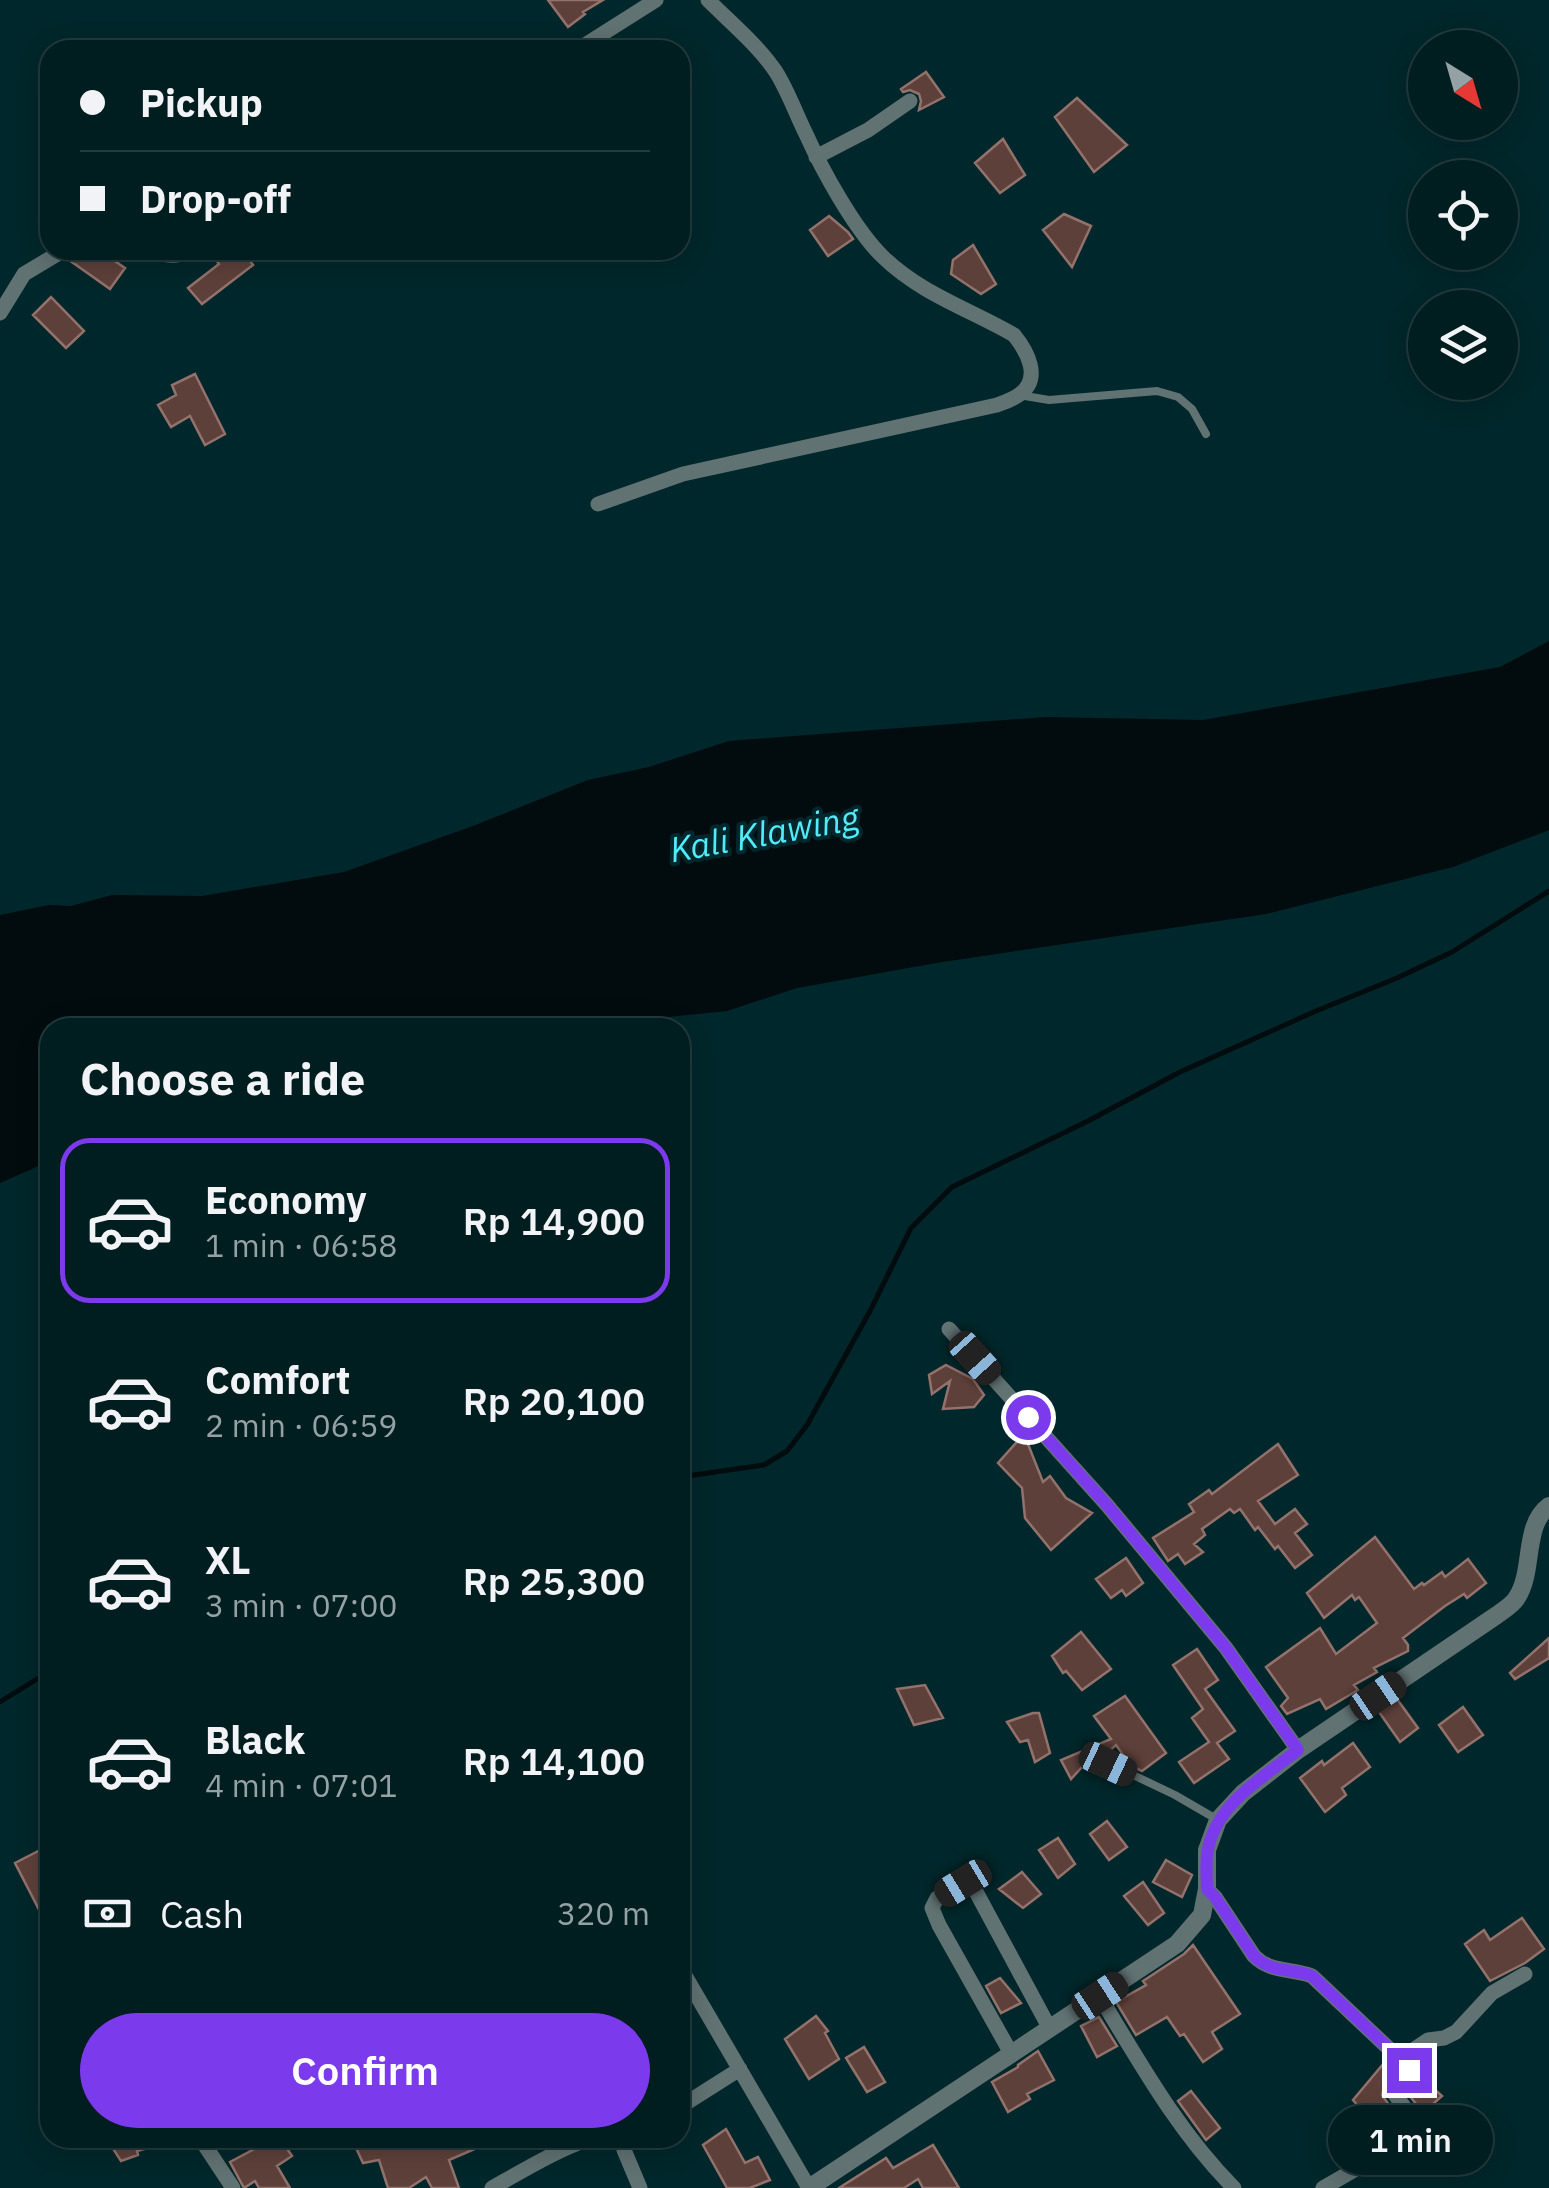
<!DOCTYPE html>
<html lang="en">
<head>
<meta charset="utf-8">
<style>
	:root { --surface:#001d20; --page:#0a2629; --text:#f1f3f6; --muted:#95a2a5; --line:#223b3e; --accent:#7c3aed }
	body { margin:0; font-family:"IBM Plex Sans",sans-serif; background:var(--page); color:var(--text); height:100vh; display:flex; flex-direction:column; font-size:38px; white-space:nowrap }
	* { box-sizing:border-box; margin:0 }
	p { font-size:32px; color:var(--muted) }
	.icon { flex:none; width:55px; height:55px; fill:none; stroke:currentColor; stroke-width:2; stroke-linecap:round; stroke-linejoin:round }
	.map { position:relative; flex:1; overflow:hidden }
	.details { position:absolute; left:40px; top:1018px; width:650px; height:1130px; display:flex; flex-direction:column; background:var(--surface); border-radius:30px; box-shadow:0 5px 25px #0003,0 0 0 2px var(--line) }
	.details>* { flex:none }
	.guide { position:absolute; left:40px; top:40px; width:650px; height:220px; border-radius:30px; box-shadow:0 5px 25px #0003,0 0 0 2px var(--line); display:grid; align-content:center; height:220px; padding:0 40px; background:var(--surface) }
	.needle { width:65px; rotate:143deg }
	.tools { position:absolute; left:1408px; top:30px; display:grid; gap:20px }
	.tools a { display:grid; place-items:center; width:110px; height:110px; border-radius:50%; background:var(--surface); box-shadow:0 5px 25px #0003,0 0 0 2px var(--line); font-size:50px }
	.end { position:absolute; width:45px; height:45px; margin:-22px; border:12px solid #7c3aed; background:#fff; box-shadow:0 0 0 5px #fff }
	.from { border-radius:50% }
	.bubble { position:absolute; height:70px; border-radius:35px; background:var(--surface); box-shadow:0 5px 25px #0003,0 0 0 2px var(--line); font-size:32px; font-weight:600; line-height:70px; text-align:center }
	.car { position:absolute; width:30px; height:60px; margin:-30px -15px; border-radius:12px; box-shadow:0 0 8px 2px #0007; background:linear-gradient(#222 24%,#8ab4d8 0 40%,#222 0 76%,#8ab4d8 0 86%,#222 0) }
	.guide b { display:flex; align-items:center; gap:35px; height:95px; font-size:38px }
	.guide b+b { border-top:2px solid var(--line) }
	.guide i { width:25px; height:25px; background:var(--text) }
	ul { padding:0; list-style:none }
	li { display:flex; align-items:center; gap:30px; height:165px; margin:0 20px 15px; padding:0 20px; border:5px solid transparent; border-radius:30px }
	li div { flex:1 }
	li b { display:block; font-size:38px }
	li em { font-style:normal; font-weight:600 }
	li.selected { border-color:var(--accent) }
	li>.icon { width:90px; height:90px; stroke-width:1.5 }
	h2 { padding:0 40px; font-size:45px; line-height:120px }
	.pay { display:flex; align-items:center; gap:25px; height:110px; padding:0 40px; font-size:38px }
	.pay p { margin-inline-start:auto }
	.cta { display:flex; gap:20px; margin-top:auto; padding:20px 40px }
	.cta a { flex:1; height:115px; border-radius:60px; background:var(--accent); color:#fff; font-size:40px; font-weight:600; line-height:115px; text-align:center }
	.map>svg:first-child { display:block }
	.water { fill:#020b0d }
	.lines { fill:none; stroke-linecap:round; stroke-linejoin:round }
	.stream { stroke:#020b0d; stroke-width:5 }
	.building { fill:#5e403a; stroke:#94726c; stroke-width:2.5 }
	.service { stroke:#617273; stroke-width:8 }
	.minor { stroke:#617273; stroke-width:15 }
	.tertiary { stroke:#617273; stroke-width:18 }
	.route { stroke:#7c3aed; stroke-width:12 }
	.labels { text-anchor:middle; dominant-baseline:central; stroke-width:8; stroke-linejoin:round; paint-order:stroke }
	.water-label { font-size:35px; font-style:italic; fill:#51ebfb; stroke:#00272b }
</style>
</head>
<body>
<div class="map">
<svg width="1549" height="2188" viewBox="0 0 1549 2188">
	<rect width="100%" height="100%" fill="#00272b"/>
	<!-- water -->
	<path class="water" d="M1549,641v189l-96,37 -187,47 -330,49 -139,25 -70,23 -109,11 -45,-1 -27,7h-496v133l-50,22v-268l49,-10 22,1 41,-11 90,1 142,-24 129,-46 115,-46 61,-13 80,-26 317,-24 157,3 297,-53z"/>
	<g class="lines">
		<!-- stream -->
		<path class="stream" d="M680,1477l84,-12 23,-14 20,-26 63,-114 41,-83 41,-41 136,-66 92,-49 136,-61 81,-33 55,-26 97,-61
			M0,1702l50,-31"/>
	</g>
	<!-- building -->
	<path class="building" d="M548,0h55l-20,12 2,2 -17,13z
		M926,72l18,25 -25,13 2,-9 -2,-7 -9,-4 -7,2 -2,-3z
		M1077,98l50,47 -33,27 -39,-55z
		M1003,139l22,36 -25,18 -25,-30z
		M1064,214l27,12 -19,41 -29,-37z
		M829,216l19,16 5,7 -25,17 -18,-26z
		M973,245l23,39 -15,10 -30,-20 2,-14z
		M93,250h6l26,18 -15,21 -38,-27z
		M209,250h64l-22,12 2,3 -51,39 -14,-16 31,-24z
		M51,297l33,34 -18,17 -33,-33z
		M195,374l30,60 -20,11 -15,-29 -19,11 -13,-22 18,-10 -4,-10z
		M946,1365l27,14 11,16 -10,12 -31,2 7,-28 -18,13 -3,-19z
		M1024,1434l19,48 7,-6 16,22 26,15 -41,37 -26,-32 -3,-30 -24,-25z
		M1278,1444l20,31 -40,26 17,23 20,-15 12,15 -12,9 17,22 -17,13 -17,-22 -3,3 -17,-22 -3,3 -15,-21 -6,4 -4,-4 -28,20 3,6 -11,9 9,8 -18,12 -7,-10 -10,7 -15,-23 41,-26 -5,-8 20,-14 3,4z
		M1375,1537l39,52 8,-6 2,2 18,-13 3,5 23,-18 18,24 -19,15 -3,-4 -19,12 -42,32 5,7v6l-34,17 3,4 -23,13 4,5 -32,19 -6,-10 -33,15 -6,-8 7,-8 -22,-31 54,-39 16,26 41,-31 -18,-26 -4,3 -3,-5 -28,23 -17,-25z
		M1126,1558l17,25 -17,13 -4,-6 -11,8 -15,-19z
		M1081,1632l30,37 -29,21 -16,-19 -3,2 -11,-17z
		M1549,1638v20l-34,21 -5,-6z
		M1197,1649l21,31 -13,9 30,42 -18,12 12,16 -35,24 -15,-21 30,-20 -17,-24 11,-9 -30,-44z
		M925,1685l18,33 -29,7 -17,-36z
		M1125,1696l41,57 -24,18 -11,-5 -15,-21 -28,25 -4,-5 -13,14 -10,-19 50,-21 -17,-23z
		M1397,1699l21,29 -18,14 -21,-30z
		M1463,1707l20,28 -25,17 -19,-27z
		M1033,1713h6l11,40 -15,9 -7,-22 -8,2 -13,-20z
		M1353,1743l17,24 -28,21 4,7 -21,17 -25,-34 22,-17 2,4z
		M1107,1821l20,26 -18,13 -19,-26z
		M1058,1838l17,26 -17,14 -19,-28z
		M50,1845v86l-35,-68z
		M1166,1860l26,15 -10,22 -29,-15z
		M1022,1872l19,22 -18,14 -24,-19z
		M1143,1882l21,31 -16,12 -24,-29z
		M1522,1918l22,31 -19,14 -35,18 -25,-37 19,-14 6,10z
		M1193,1945l47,69 -28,18 10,17 -19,13 -19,-28 -4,2 -13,-19 -31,18 -20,-33 30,-17 -3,-4 41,-27z
		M1000,1978l21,25 -20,10 -15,-27z
		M816,2016l12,15 -3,2 14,26 -30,20 -24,-40z
		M1099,2017l18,29 -20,11 -16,-31z
		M864,2047l21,35 -18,10 -21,-34z
		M1038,2051l16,29 -27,14 3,5 -22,13 -16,-30 26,-15v-2z
		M1384,2063l9,8 -8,11 -3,13 19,27 -19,19 -22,12 -22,-27 20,-20 -5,-6z
		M1414,2082l9,8 8,-4 11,10 -19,17 -17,-22z
		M1191,2091l29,37 -14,12 -28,-39z
		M726,2129l19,34 13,-6 12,23 -20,8h-23l-24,-43z
		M127,2138h42l1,4 -33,9 1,4 -17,6 -11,-17z
		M275,2138h5l12,18 -15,10 13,22h-31l-4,-7 -11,7 -14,-26z
		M375,2138h125l-51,22 10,28h-27l-6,-11 -17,11h-21l-9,-28 -16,3 -6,-13z
		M933,2145l26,43h-36l-5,-9 -14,9h-65l47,-30 7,10z"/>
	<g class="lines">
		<!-- service -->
		<path class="service" d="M1019,395l30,5 108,-9 21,6 14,12 14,25
			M1108,1763l67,32 43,25"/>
		<!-- minor -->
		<path class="minor" d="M577,50l79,-50
			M816,157l52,-27 42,-29
			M150,250c17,8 30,6 47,0
			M0,313l24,-39 40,-24
			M598,504l85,-30 314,-69c8,-3 17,-6 23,-11 22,-16 7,-43 -6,-59 -45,-26 -93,-41 -131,-78 -28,-27 -61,-87 -77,-123 -10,-20 -18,-43 -30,-62 -18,-27 -45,-49 -68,-72
			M949,1329l158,176 119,143 72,102
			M1207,1889l8,8 39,59c17,17 37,12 58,20l88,83
			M680,1967l129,221
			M1100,1997c40,66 79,136 134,191
			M1012,2055l-73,-130 -7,-17 5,-10 26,-15 6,1 5,4 76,141
			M680,2107l60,-38
			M200,2138l33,50
			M631,2138l-6,6 -1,6 16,38
			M492,2188c25,-14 75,-44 102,-50 11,-2 21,2 31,6
			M1323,2188l66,-38 27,-27 -23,-31 2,-6 14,-16 -9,-11 28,-19 16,-2 12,-6 36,-39 33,-19"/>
		<!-- tertiary -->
		<path class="tertiary" d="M809,2188l368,-244 25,-29 5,-26v-39l11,-30 25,-27 55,-43 199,-135c7,-5 15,-10 19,-16 19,-27 6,-73 33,-93"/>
	</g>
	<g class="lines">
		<!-- route -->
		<path class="route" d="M1028,1417l79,88 119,143 72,102c-34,27 -81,53 -90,99 -3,13 -1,27 -1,40l8,8 39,59c17,17 37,12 58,20l88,83 9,11"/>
	</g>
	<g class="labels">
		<!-- water labels -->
		<g class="water-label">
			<text transform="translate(764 833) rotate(-10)">Kali Klawing</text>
		</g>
	</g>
</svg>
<div class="tools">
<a><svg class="needle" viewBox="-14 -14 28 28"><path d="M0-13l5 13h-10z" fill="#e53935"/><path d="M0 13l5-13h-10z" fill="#95a2a5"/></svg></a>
<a><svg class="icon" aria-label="locate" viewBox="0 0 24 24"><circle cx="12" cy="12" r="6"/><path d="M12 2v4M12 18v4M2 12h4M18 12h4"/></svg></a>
<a><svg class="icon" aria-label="layers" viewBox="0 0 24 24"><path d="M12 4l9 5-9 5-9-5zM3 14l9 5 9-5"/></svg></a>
</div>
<i class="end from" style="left:1028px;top:1417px"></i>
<i class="end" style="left:1409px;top:2070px"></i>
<div class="bubble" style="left:1328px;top:2105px;width:165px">1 min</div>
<i class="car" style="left:975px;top:1358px;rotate:138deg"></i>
<i class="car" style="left:1378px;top:1696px;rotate:56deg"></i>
<i class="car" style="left:1108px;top:1764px;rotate:115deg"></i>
<i class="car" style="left:963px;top:1883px;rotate:239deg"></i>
<i class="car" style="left:1100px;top:1996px;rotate:57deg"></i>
<div class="guide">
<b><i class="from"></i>Pickup</b>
<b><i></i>Drop-off</b>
</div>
<section class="details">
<h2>Choose a ride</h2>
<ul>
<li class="selected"><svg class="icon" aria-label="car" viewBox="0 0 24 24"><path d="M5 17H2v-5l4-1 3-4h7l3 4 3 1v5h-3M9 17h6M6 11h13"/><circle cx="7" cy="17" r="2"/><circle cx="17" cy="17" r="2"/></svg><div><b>Economy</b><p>1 min · 06:58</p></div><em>Rp 14,900</em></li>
<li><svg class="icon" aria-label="car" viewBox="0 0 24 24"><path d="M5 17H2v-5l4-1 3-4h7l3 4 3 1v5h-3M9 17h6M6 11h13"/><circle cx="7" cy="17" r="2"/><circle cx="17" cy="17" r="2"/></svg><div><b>Comfort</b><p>2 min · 06:59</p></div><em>Rp 20,100</em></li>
<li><svg class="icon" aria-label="car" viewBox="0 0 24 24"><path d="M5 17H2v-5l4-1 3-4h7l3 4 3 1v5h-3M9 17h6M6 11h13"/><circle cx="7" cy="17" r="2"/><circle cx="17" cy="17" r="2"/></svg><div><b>XL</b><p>3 min · 07:00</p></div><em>Rp 25,300</em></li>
<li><svg class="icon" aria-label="car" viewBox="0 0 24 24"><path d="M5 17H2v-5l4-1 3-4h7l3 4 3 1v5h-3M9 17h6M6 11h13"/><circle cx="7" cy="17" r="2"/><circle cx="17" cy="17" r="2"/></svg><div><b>Black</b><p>4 min · 07:01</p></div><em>Rp 14,100</em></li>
</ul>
<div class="pay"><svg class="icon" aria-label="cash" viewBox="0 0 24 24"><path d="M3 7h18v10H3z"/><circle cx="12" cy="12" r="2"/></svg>Cash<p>320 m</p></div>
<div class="cta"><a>Confirm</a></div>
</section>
</div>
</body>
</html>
